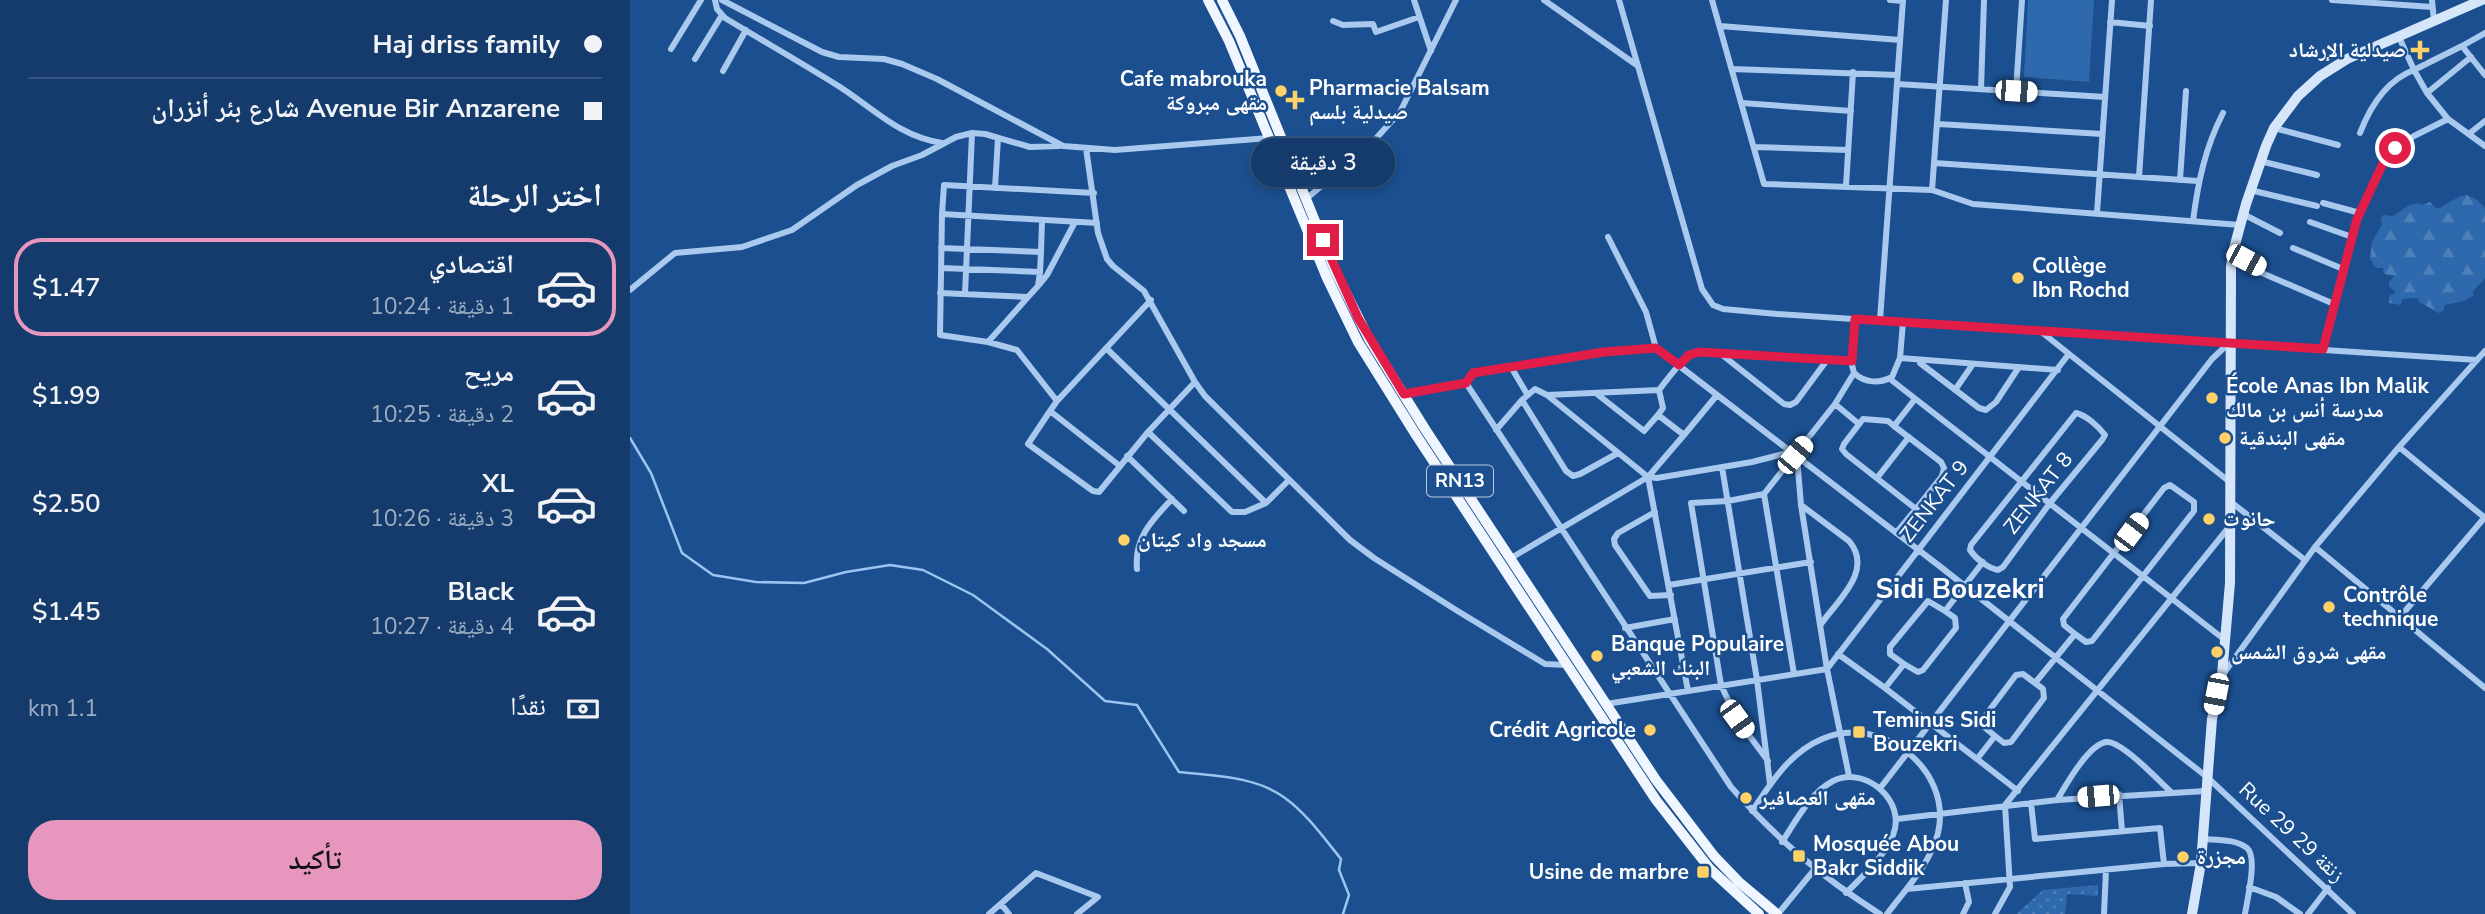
<!DOCTYPE html>
<html lang="ar">
<head>
<meta charset="utf-8">
<style>
	:root { --surface:#143b6b; --page:#214673; --text:#f1f3f6; --muted:#9dadc1; --line:#33557e; --accent:#e797bd }
	body { margin:0; font-family:"Nunito Sans","Noto Naskh Arabic",sans-serif; background:var(--page); color:var(--text); direction:rtl; height:100vh; display:flex; flex-direction:column; font-size:26px; white-space:nowrap }
	* { box-sizing:border-box; margin:0 }
	p { font-size:23px; color:var(--muted) }
	.icon { flex:none; width:38px; height:38px; fill:none; stroke:currentColor; stroke-width:2; stroke-linecap:round; stroke-linejoin:round }
	.map { position:relative; flex:1; overflow:hidden; direction:ltr }
	.panel { display:flex; flex-direction:column; background:var(--surface); width:630px }
	.panel>* { flex:none }
	.banner { display:grid; align-content:center; height:154px; padding:0 28px; background:var(--surface) }
	.end { position:absolute; width:32px; height:32px; margin:-16px; border:9px solid #e11d48; background:#fff; box-shadow:0 0 0 4px #fff }
	.from { border-radius:50% }
	.bubble { position:absolute; height:49px; border-radius:24px; background:var(--surface); box-shadow:0 4px 10px #0003,0 0 0 2px var(--line); font-size:23px; font-weight:600; line-height:49px; text-align:center; direction:rtl }
	.car { position:absolute; width:21px; height:42px; margin:-21px -10px; border-radius:9px; box-shadow:0 0 5px 2px #0007; background:linear-gradient(#fff 24%,#345 0 40%,#fff 0 76%,#345 0 86%,#fff 0) }
	.banner b { display:flex; align-items:center; gap:24px; height:66px; font-size:26px }
	.banner b+b { border-top:2px solid var(--line) }
	.banner i { width:18px; height:18px; background:var(--text) }
	ul { padding:0; list-style:none }
	li { display:flex; align-items:center; gap:21px; height:98px; margin:0 14px 10px; padding:0 14px; border:4px solid transparent; border-radius:28px }
	li div { flex:1 }
	li b { display:block; font-size:26px }
	li em { font-style:normal; font-weight:600 }
	li.selected { border-color:var(--accent) }
	li>.icon { width:63px; height:63px; stroke-width:1.5 }
	h2 { padding:0 28px; font-size:32px; line-height:84px }
	.pay { display:flex; align-items:center; gap:18px; height:77px; padding:0 28px; font-size:26px }
	.pay p { margin-inline-start:auto }
	.cta { display:flex; gap:14px; margin-top:auto; padding:14px 28px }
	.cta a { flex:1; height:80px; border-radius:28px; background:var(--accent); color:#111; font-size:28px; font-weight:600; line-height:80px; text-align:center }
	main { display:flex; flex:1; min-height:0 }
	.map>svg:first-child { display:block }
	.grass { fill:url(#grass-dots) }
	.forest { fill:url(#forest-firs) }
	.green { fill:#2e69ad }
	.lines { fill:none; stroke-linecap:round; stroke-linejoin:round }
	.stream { stroke:#9cc4f0; stroke-width:2.5 }
	.street { stroke:#a9c9ee; stroke-width:6 }
	.secondary { stroke:#d6e6fa; stroke-width:10 }
	.primary { stroke:#f0f6ff; stroke-width:10 }
	.route { stroke:#e11d48; stroke-width:9 }
	.poi-dot { fill:#ffd166; stroke:#1b4f8f; stroke-width:2.5 }
	.labels { text-anchor:middle; dominant-baseline:central; stroke-width:5; stroke-linejoin:round; paint-order:stroke }
	.shield { fill:#1b4f8f; stroke:#bbcadd; stroke-width:2 }
	.shield-label { font-size:19px; font-weight:bold; fill:#fff }
	.poi-label { font-size:21px; font-weight:bold; fill:#fff; stroke:#1b4f8f; text-anchor:start }
	.street-label { font-size:21px; fill:#fff; stroke:#1b4f8f }
	.district-label { font-size:28px; font-weight:bold; fill:#fff; stroke:#1b4f8f }
</style>
</head>
<body>
<main>
<div class="map">
<svg width="1855" height="914" viewBox="0 0 1855 914">
	<defs>
		<pattern id="grass-dots" width="8" height="8" patternUnits="userSpaceOnUse" patternTransform="scale(1.75)"><rect width="8" height="8" fill="#2e69ad"/><path d="M2 2h.1M6 6h.1" fill="none" stroke="#4d80b9" stroke-width="1.8" stroke-linecap="round"/></pattern>
		<pattern id="forest-firs" width="22" height="20" patternUnits="userSpaceOnUse" patternTransform="scale(1.75)"><rect width="22" height="20" fill="#2e69ad"/><path d="M5 1l3.5 6h-7zM16 11l3.5 6h-7z" fill="#4d80b9"/></pattern>
	</defs>
	<rect width="100%" height="100%" fill="#1b4f8f"/>
	<!-- grass -->
	<path class="grass" d="M1468,885v11l-31,-2 -2,20h-49l27,-24z"/>
	<!-- forest -->
	<path class="forest" d="M1837,195l10,5 8,8v70l-12,13v5l-9,5 -19,4 -2,6 -4,2 -20,-11 -2,-4 -15,1 -1,6 -12,-2v-8l5,-1 1,-3 -6,-4v-5l5,-6 -10,-2 -1,-6h-7l-6,-9 2,-17 10,-18 -1,-5 2,-4 9,1c13,-5 16,-16 31,-11l7,-3 6,6h4l20,-12z"/>
	<!-- green -->
	<path class="green" d="M1398,0h66l-5,82 -65,-5z"/>
	<g class="lines">
		<!-- stream -->
		<path class="stream" d="M0,438l21,35 31,80 31,22 43,7 48,1 42,-11 44,-7 33,5 50,25 26,19 48,35 58,52 32,4 42,67c34,4 77,4 106,26 22,16 39,40 56,61l-2,11 10,25 -6,19"/>
		<!-- street -->
		<path class="street" d="M85,0l2,9 8,9c38,23 77,45 115,69 34,22 60,50 102,56
			M92,0l100,52 17,5 45,2 18,5 35,15 126,67 52,4 154,-12
			M784,0l17,51
			M914,0l94,66
			M989,0l83,289 11,16 10,4 54,5 700,46
			M1082,0l52,184 168,6 41,14 267,21
			M1260,0l13,1
			M1702,0l100,7
			M1802,0l2,21
			M703,21l10,4 30,-1 3,8 43,-15
			M1480,22l40,4
			M1090,26l180,14
			M1855,33l-23,13 23,29
			M1832,46l-48,24 13,23 21,26 37,27
			M41,49l30,-49
			M65,59l27,-44
			M1102,69l165,6
			M93,71l23,-41
			M1267,84l208,13
			M1351,89l3,-89
			M1386,91l6,-91
			M1797,93l44,-36
			M1112,103l109,8
			M1308,124l164,10
			M1644,128l64,17
			M1730,133c10,-26 27,-53 54,-63l-15,-33
			M1840,133l15,-12
			M1124,147l94,3
			M456,148l12,85 9,26 6,7 31,25 51,91 10,14 145,144 24,18 82,52 89,54 21,1
			M1630,161l57,14
			M1304,163l264,18
			M1509,177l12,-177
			M1550,180l6,-89
			M1216,186l7,-114
			M365,188l3,-50
			M1302,190l14,-190
			M1620,190l67,16
			M464,193l-150,-8 -2,29 155,9
			M676,199l64,-54 30,-33 56,-112
			M1693,203l37,10
			M1467,213l15,-213
			M312,214l-2,121 48,7 29,8 40,51 94,-101
			M1613,214l37,19
			M1563,221c5,-39 12,-73 30,-108
			M1680,222l42,15
			M978,237l38,75 10,36 286,220 265,209 146,137
			M311,248l100,4 1,-31
			M1663,248l50,21
			M1603,252l27,15 2,6 72,31
			M311,268l99,4 1,-20
			M409,285l8,-10 28,-53
			M0,290l45,-37 67,-6 50,-17 65,-45 35,-19 30,-11 34,-18 16,-4 13,1 45,13 29,-1
			M310,293l88,4 10,-11 2,-14
			M335,294l7,-161
			M1250,320l23,-320
			M1409,330l192,153
			M358,342l40,-45
			M476,348l160,155 22,-22
			M1693,349l34,-130 28,-60 10,-11 19,-12 34,-17
			M1091,354l63,50 6,1 6,-3 31,-42
			M1270,358l158,12
			M1290,363l59,45 7,2 10,-8 23,-35
			M881,367l16,27
			M1224,373c11,10 25,11 38,4l8,-19 3,-36
			M1260,379l335,261
			M836,383l7,-10 131,-21 52,-4
			M1325,390l18,-26
			M774,394l62,-11 265,404c47,53 89,89 149,127
			M967,394l47,37 14,-16 26,20 33,-40
			M917,395l-12,-6 -13,11 44,71 7,5 7,-2 38,-21
			M427,401l-7,10 70,55
			M1205,404l24,20
			M420,411l-22,33 65,47 6,1 49,-60 47,-50
			M1446,413c10,2 23,14 29,22l-3,5 -52,63 -47,64 -5,3c-10,-2 -22,-11 -28,-20l1,-5z
			M1028,415l5,-7 -4,-18
			M1264,426l-6,-5 -25,-2 -19,25 -2,5 4,5 70,55 26,-33 2,-8 -3,-6 -47,-36 21,-27
			M866,430l26,-30
			M518,432l84,80h13l21,-9
			M1769,447l86,71
			M1161,452l-39,10 -95,16 -9,-1 -101,-82 112,-5c12,-15 22,-32 40,-38l153,9
			M497,456l57,55
			M1167,457l4,48 26,164 22,107
			M1092,467l35,213 13,104
			M1018,477l40,214
			M1247,478l32,-41
			M1134,494l30,180
			M1601,502l74,58
			M1171,505l48,36c25,29 -11,59 -28,83
			M1025,512l-37,21 -4,6 1,6 35,51 21,-1
			M1266,533l20,-24
			M1685,547l170,141
			M881,558l137,-81 36,-42
			M507,569c-3,-31 15,-49 35,-70
			M1039,585l142,-23
			M1315,611l-17,-10 -38,46v7l14,10 -19,24 92,71 18,-23 -12,-10 -1,-6 34,-45 7,-1 12,9 40,-49 11,8 6,-1 102,-130v-9l-24,-17 -6,3 -101,131 1,6 11,9
			M1770,617l85,-100
			M995,628l50,-9
			M1208,654l47,34
			M1274,664l14,8 5,-2 33,-42 -1,-10 -10,-7 38,-49
			M1594,673l91,-126 84,-100 86,-96
			M976,704l221,-35 241,-314
			M1365,736l9,7 7,-1 33,-44 -1,-9 -8,-6
			M1347,759l41,32
			M1138,761l-31,-42 -16,-34 -30,-182 37,-2 36,-7 71,-90 19,-31 -2,-8 3,-46
			M1251,787l331,-428 17,-16
			M1489,794l3,37
			M1427,800c9,-15 31,-55 49,-58 15,-2 53,39 65,50
			M1401,803l4,36 125,-11 4,36
			M1122,811c20,-29 37,-58 70,-72 58,-26 131,30 116,94 -8,31 -32,56 -51,81
			M1267,819l160,-19 149,-9
			M1573,839c13,1 33,0 44,9 11,9 0,52 -2,66
			M1152,842c14,-21 28,-49 51,-61 32,-16 74,20 60,54 -9,22 -30,41 -47,58
			M1619,887l27,10 24,17
			M1277,889l257,-25 37,-1
			M371,904l8,10
			M359,914l47,-41 62,24 -21,17
			M1148,914l36,-44
			M1333,914l6,-12 -4,-19
			M1365,914l15,-27 -5,-82 224,-278
			M1474,914l2,-44
			M1678,914l20,-26"/>
		<!-- secondary -->
		<path class="secondary" d="M1562,914l9,-51 11,-144 10,-44 8,-92 1,-316 2,-15 13,-48 20,-58 8,-18 24,-32 22,-20 27,-17 135,-59"/>
		<!-- primary -->
		<path class="primary" d="M578,0l21,41 98,237 31,64 58,93 240,365 54,69 49,45
			M592,0l18,36 96,237 33,66 56,90 231,351 58,76 25,26 38,32"/>
	</g>
	<g class="lines">
		<!-- route -->
		<path class="route" d="M693,240l35,78 46,76 62,-11 7,-10 131,-21 52,-4 23,17 10,-10 10,-3 153,9 3,-42 468,30 34,-130 28,-60 10,-11"/>
	</g>
	<!-- markers -->
	<g class="poi-dot">
		<path d="M1786.5 39.5h7v7h7v7h-7v7h-7v-7h-7v-7h7z"/>
		<circle cx="651" cy="91" r="7"/>
		<path d="M661.5 89.5h7v7h7v7h-7v7h-7v-7h-7v-7h7z"/>
		<circle cx="1388" cy="278" r="7"/>
		<circle cx="1582" cy="398" r="7"/>
		<circle cx="1595" cy="438" r="7"/>
		<circle cx="1579" cy="519" r="7"/>
		<circle cx="494" cy="540" r="7"/>
		<circle cx="1699" cy="607" r="7"/>
		<circle cx="1587" cy="652" r="7"/>
		<circle cx="967" cy="656" r="7"/>
		<circle cx="1020" cy="730" r="7"/>
		<rect x="1222" y="725" width="14" height="14" rx="3.5"/>
		<circle cx="1116" cy="798" r="7"/>
		<rect x="1162" y="849" width="14" height="14" rx="3.5"/>
		<circle cx="1553" cy="857" r="7"/>
		<rect x="1066" y="865" width="14" height="14" rx="3.5"/>
	</g>
	<g class="labels">
		<!-- shield labels -->
		<rect class="shield" x="797" y="465.5" width="66" height="31" rx="5"/>
		<g class="shield-label">
			<text x="830" y="481">RN13</text>
		</g>
		<!-- poi labels -->
		<g class="poi-label">
			<text x="1776" y="50" text-anchor="end">صيدلية الإرشاد</text>
			<text x="637" y="79" text-anchor="end">Cafe mabrouka<tspan x="637" dy="24">مقهى مبروكة</tspan></text>
			<text x="679" y="88">Pharmacie Balsam<tspan x="679" dy="24">صيدلية بلسم</tspan></text>
			<text x="1402" y="266">Collège<tspan x="1402" dy="24">Ibn Rochd</tspan></text>
			<text x="1596" y="386">École Anas Ibn Malik<tspan x="1596" dy="24">مدرسة أنس بن مالك</tspan></text>
			<text x="1609" y="438">مقهى البندقية</text>
			<text x="1593" y="519">حانوت</text>
			<text x="508" y="540">مسجد واد كيتان</text>
			<text x="1713" y="595">Contrôle<tspan x="1713" dy="24">technique</tspan></text>
			<text x="981" y="644">Banque Populaire<tspan x="981" dy="24">البنك الشعبي</tspan></text>
			<text x="1601" y="652">مقهى شروق الشمس</text>
			<text x="1243" y="720">Teminus Sidi<tspan x="1243" dy="24">Bouzekri</tspan></text>
			<text x="1006" y="730" text-anchor="end">Crédit Agricole</text>
			<text x="1130" y="798">مقهى العصافير</text>
			<text x="1183" y="844">Mosquée Abou<tspan x="1183" dy="24">Bakr Siddik</tspan></text>
			<text x="1567" y="857">مجزرة</text>
			<text x="1059" y="872" text-anchor="end">Usine de marbre</text>
		</g>
		<!-- street labels -->
		<g class="street-label">
			<text transform="translate(1408 493) rotate(-52)">ZENKAT 8</text>
			<text transform="translate(1304 501) rotate(-52)">ZENKAT 9</text>
			<text transform="translate(1662 832) rotate(43)">Rue 29 زنقة 29</text>
		</g>
		<!-- district labels -->
		<g class="district-label">
			<text x="1330" y="589">Sidi Bouzekri</text>
		</g>
	</g>
</svg>
<i class="end from" style="left:1765px;top:148px"></i>
<i class="end" style="left:693px;top:240px"></i>
<div class="bubble" style="left:621px;top:138px;width:144px">3 دقيقة</div>
<i class="car" style="left:1386px;top:91px;rotate:94deg"></i>
<i class="car" style="left:1616px;top:260px;rotate:118deg"></i>
<i class="car" style="left:1165px;top:455px;rotate:40deg"></i>
<i class="car" style="left:1501px;top:532px;rotate:37deg"></i>
<i class="car" style="left:1586px;top:694px;rotate:191deg"></i>
<i class="car" style="left:1107px;top:719px;rotate:144deg"></i>
<i class="car" style="left:1468px;top:796px;rotate:265deg"></i>
</div>
<section class="panel">
<div class="banner">
<b><i class="from"></i>Haj driss family</b>
<b><i></i>Avenue Bir Anzarene شارع بئر أنزران</b>
</div>
<h2>اختر الرحلة</h2>
<ul>
<li class="selected"><svg class="icon" aria-label="car" viewBox="0 0 24 24"><path d="M5 17H2v-5l4-1 3-4h7l3 4 3 1v5h-3M9 17h6M6 11h13"/><circle cx="7" cy="17" r="2"/><circle cx="17" cy="17" r="2"/></svg><div><b>اقتصادي</b><p>1 دقيقة · 10:24</p></div><em>$1.47</em></li>
<li><svg class="icon" aria-label="car" viewBox="0 0 24 24"><path d="M5 17H2v-5l4-1 3-4h7l3 4 3 1v5h-3M9 17h6M6 11h13"/><circle cx="7" cy="17" r="2"/><circle cx="17" cy="17" r="2"/></svg><div><b>مريح</b><p>2 دقيقة · 10:25</p></div><em>$1.99</em></li>
<li><svg class="icon" aria-label="car" viewBox="0 0 24 24"><path d="M5 17H2v-5l4-1 3-4h7l3 4 3 1v5h-3M9 17h6M6 11h13"/><circle cx="7" cy="17" r="2"/><circle cx="17" cy="17" r="2"/></svg><div><b>XL</b><p>3 دقيقة · 10:26</p></div><em>$2.50</em></li>
<li><svg class="icon" aria-label="car" viewBox="0 0 24 24"><path d="M5 17H2v-5l4-1 3-4h7l3 4 3 1v5h-3M9 17h6M6 11h13"/><circle cx="7" cy="17" r="2"/><circle cx="17" cy="17" r="2"/></svg><div><b>Black</b><p>4 دقيقة · 10:27</p></div><em>$1.45</em></li>
</ul>
<div class="pay"><svg class="icon" aria-label="cash" viewBox="0 0 24 24"><path d="M3 7h18v10H3z"/><circle cx="12" cy="12" r="2"/></svg>نقدًا<p>1.1 km</p></div>
<div class="cta"><a>تأكيد</a></div>
</section>
</main>
</body>
</html>
